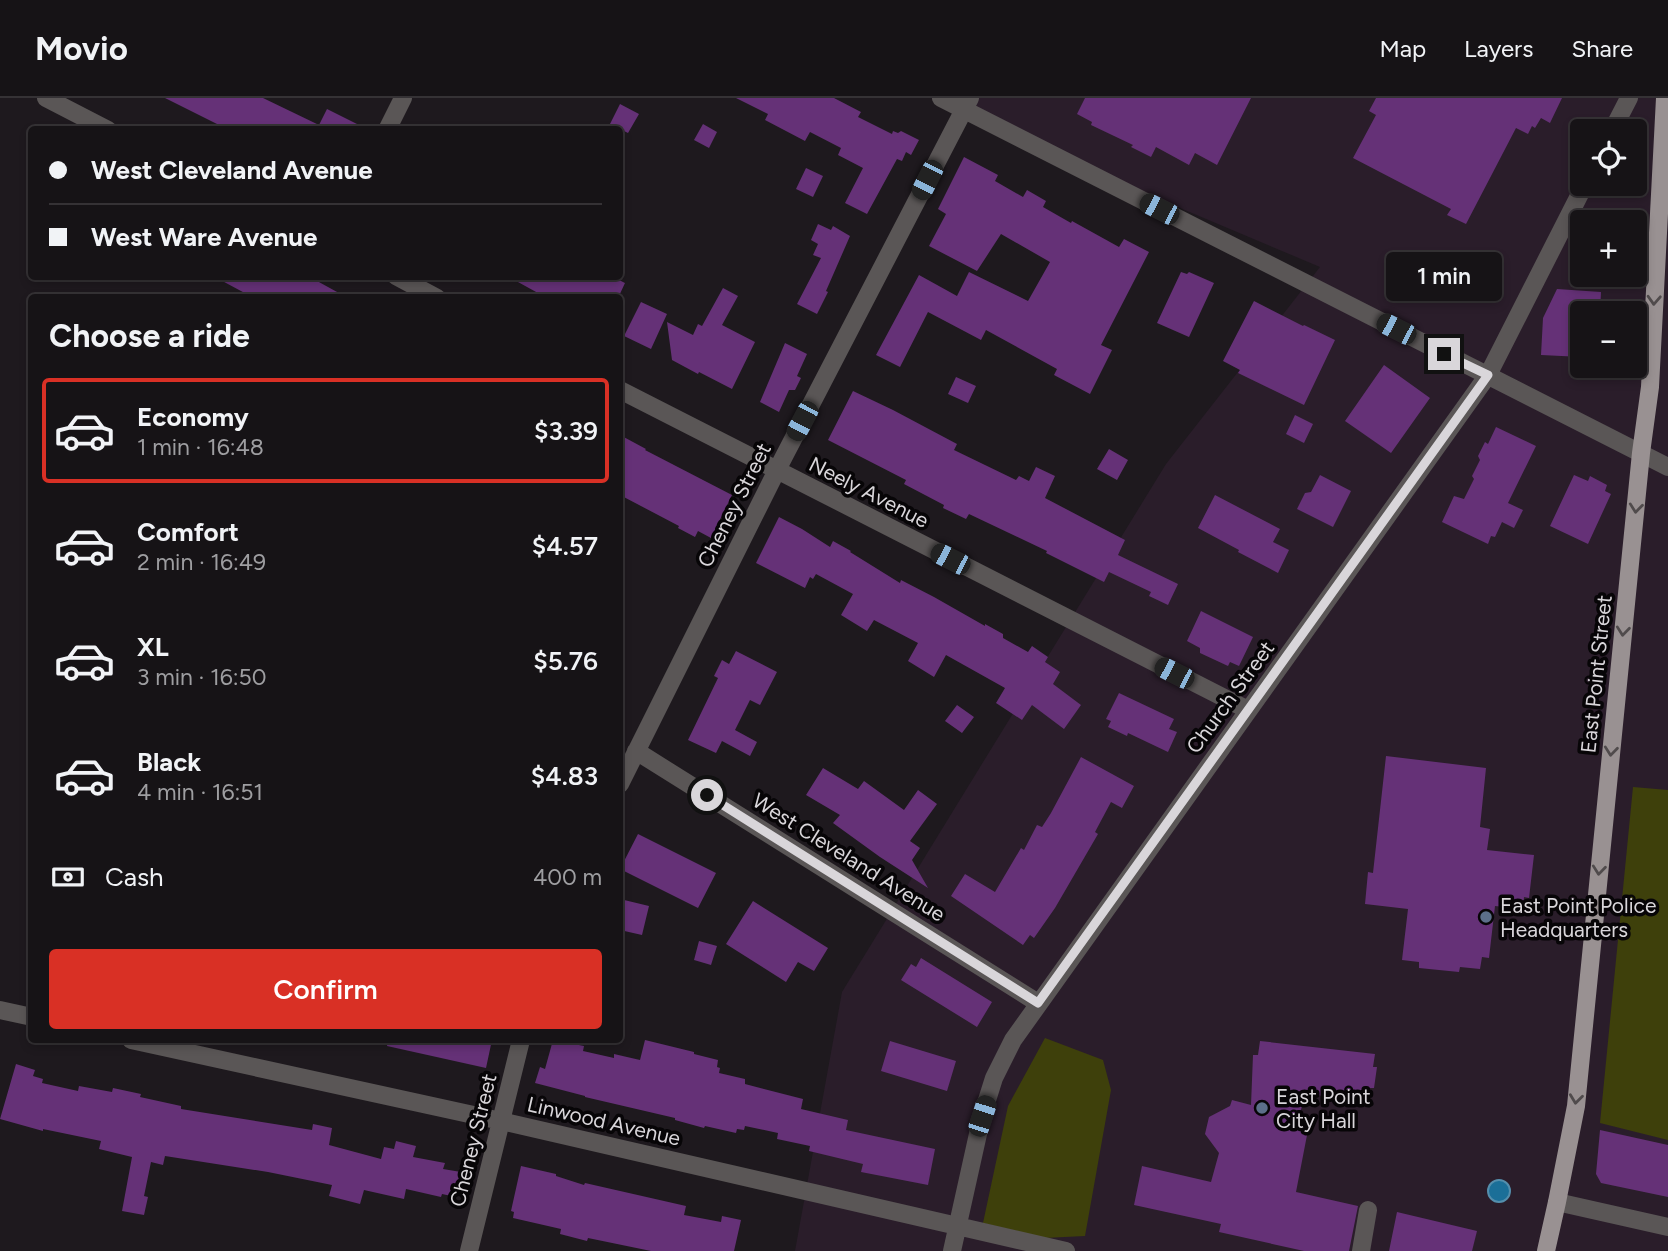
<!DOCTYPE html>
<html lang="en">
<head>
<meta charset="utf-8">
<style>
	:root { --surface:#161316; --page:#1f1c1f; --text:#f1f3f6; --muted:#9e9ea1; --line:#353235; --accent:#d93025 }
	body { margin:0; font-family:Figtree,sans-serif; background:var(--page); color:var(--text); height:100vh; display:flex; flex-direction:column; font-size:26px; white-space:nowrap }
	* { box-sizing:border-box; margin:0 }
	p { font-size:23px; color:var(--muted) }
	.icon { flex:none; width:38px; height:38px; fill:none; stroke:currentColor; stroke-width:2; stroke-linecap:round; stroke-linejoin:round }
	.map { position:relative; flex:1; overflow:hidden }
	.sheet { position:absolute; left:28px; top:196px; width:595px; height:749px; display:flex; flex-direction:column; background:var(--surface); border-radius:7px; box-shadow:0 4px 10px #0003,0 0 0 2px var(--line) }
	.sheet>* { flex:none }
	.banner { position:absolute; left:28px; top:28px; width:595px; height:154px; border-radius:7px; box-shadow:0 4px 10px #0003,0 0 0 2px var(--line); display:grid; align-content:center; height:154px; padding:0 21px; background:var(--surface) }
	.controls { position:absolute; left:1570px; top:21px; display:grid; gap:14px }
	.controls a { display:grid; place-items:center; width:77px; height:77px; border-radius:7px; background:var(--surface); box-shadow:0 4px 10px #0003,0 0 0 2px var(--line); font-size:35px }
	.end { position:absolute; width:32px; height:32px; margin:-16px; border:9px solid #d9d6da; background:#111; box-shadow:0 0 0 4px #111 }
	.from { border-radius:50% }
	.bubble { position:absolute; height:49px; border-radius:7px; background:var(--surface); box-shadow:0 4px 10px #0003,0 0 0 2px var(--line); font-size:23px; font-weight:600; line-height:49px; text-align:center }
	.car { position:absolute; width:21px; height:42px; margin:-21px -10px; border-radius:9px; box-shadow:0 0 5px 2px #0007; background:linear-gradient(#222 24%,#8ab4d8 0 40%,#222 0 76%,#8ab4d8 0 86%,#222 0) }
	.banner b { display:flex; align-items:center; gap:24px; height:66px; font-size:26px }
	.banner b+b { border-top:2px solid var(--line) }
	.banner i { width:18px; height:18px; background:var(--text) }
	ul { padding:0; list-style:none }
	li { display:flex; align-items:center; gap:21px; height:105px; margin:0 14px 10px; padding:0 7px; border:4px solid transparent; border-radius:7px }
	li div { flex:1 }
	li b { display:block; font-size:26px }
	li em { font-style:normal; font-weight:600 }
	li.selected { border-color:var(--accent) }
	li>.icon { width:63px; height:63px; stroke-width:1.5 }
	h2 { padding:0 21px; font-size:32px; line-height:84px }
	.pay { display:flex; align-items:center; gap:18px; height:77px; padding:0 21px; font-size:26px }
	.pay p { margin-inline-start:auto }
	.button { display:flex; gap:14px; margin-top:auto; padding:14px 21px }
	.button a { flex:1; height:80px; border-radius:7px; background:var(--accent); color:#fff; font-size:28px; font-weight:600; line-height:80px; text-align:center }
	header { display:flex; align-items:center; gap:42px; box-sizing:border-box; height:98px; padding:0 35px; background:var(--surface); border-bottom:2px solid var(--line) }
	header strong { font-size:33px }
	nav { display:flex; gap:38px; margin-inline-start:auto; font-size:24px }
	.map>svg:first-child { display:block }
	.commercial { fill:#2a1d2a; fill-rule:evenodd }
	.green { fill:#3e400b }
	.water { fill:#1b6f98; stroke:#548eac; stroke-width:2 }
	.building { fill:#653177 }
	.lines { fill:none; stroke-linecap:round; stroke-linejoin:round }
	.street { stroke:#5a5656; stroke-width:18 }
	.primary { stroke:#999192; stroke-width:18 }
	.oneway { stroke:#504b4c }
	.route { stroke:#d9d6da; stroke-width:9 }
	.service-dot { fill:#5c6f8a; stroke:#070507; stroke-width:2.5 }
	.labels { text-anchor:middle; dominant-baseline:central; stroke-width:7; stroke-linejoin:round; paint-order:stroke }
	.street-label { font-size:21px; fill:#d9d6da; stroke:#070507 }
	.poi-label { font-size:21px; fill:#d9d6da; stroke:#070507; text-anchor:start }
</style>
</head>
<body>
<header>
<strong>Movio</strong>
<nav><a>Map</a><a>Layers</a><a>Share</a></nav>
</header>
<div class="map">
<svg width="1668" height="1153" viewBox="0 0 1668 1153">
	<rect width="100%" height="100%" fill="#1e191e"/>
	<!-- commercial -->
	<path class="commercial" d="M973,0h695v1153h-873l47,-259 324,-528 154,-197 -358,-151zM1582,33h52v53h-52zM1582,124h52v53h-52zM1582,215h52v53h-52z"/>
	<!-- green -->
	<path class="green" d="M1633,689l35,3v350l-68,-17z
		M1045,940l58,22 8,30 -26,146 -41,2 -61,-15 25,-117z"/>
	<!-- water -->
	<path class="water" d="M1488 1093a11 11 0 1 1 22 0a11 11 0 1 1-22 0Z"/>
	<!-- building -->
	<path class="building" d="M165,0h98l56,27 8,-16 42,21h-140z
		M736,0h98l27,14 -3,5 34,17 1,-3 5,2 3,-2 18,9 -8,15 -5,-3 -4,9 -5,-2 -30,55 -22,-11 18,-35 -25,-13 3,-7 -31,-16 -5,9 -40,-21 3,-6z
		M1085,0h166l-34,67 -22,-12 -6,12 -33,-18 -5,10 -20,-10 2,-2 -42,-20 1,-3 -15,-8z
		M1376,0h186l-12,25 -9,-5 -6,10 -3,-2 -4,8 -12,-6 -50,96 -19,-9 4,-6 -98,-51 23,-43 -7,-4z
		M620,6l19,10 -11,19 -18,-9z
		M703,26l14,8 -8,16 -15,-8z
		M964,59l34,18 -3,6 28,16 4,-7 19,11 -3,6 28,16 1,-2 47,26 5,-8 25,13 -48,93 11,5 -22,44 -36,-19 3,-6 -71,-39 -5,10 -53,-28 -28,55 -24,-12 43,-80 38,21 12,-24 59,29 22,-39 -49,-28 -24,37 -48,-25 17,-32 -8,-5z
		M806,70l17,8 -10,21 -17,-8z
		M818,126l13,6 2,-4 17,10 -24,55 2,1 -11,22 -20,-10 24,-46 -8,-3 5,-11 -7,-4z
		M1181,174l6,2 2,-2 25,11 -25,54 -32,-14z
		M213,178h95l40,22h-94z
		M507,178h104l14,7 -7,15h-71z
		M723,190l15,8 -16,29 33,17 -23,47 -33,-17 -1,2 -26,-14 -5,-38 26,13 5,-11 4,2z
		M1557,191l44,3 -1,21h-18v44l-41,-2 2,-37z
		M1254,203l49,25 1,-1 31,15 -31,65 -66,-32 2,-3 -17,-9z
		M641,204l26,12 -16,35 -27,-13z
		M785,245l22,11 -10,22 4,2 -6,12h-6l-10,22 -19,-10z
		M1384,267l46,33 -39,55 -46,-32z
		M956,279l20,9 -8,17 -20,-9z
		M853,293l40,19 64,34 -3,6 62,30 3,-4 10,5 7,-14 19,9 -10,22 80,42 -7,15 60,29 -10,21 -19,-9 2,-4 -42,-20 -5,10 -58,-29 1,-2 -78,-37 -3,5 -23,-11 1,-3 -40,-21 2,-4 -78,-40z
		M1295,317l18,9 -9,19 -18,-9z
		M1496,329l40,19 -28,57 15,7 -9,18 -12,-6 -7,15 -4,-1 -3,8 -46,-22 12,-26 10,3 10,-20 -2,-3 8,-16 -2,-4 7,-14 3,2z
		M620,337l26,14 -1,1 87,45 -21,43 -13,-7 -3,6 -17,-9 1,-2 -59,-31z
		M1109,351l19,11 -11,20 -20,-11z
		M1320,377l31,16 -18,36 -36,-18 8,-16 6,-1z
		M1574,377l14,6 2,-5 17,9 -2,6 6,3 -23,50 -38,-18z
		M1215,397l65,34 -7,13 16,8 -11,23 -40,-21 1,-2 -41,-22z
		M779,419l23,12 28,18 3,-6 18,10 -1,1 50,31 1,-3 33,17 51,29v-2l18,10v4l25,14 4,-6 16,11 -3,5 15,10 -7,12 28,21 -17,24 -32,-24 -10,15 -26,-17 9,-15 -59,-33 -12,22 -26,-16 10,-18 -44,-23 -7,11 -26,-16 12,-21 -37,-20 -3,5 -3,-2 -5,11 -49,-25z
		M1201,513l52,26 -14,29 -9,-4 -2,4 -28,-13v-5l-13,-7z
		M736,553l41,21 -17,33 -10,-5 -15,30 22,12 -7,14 -28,-15 -6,12 -28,-13 30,-62 -4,-2 8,-16 7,4z
		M1119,595l55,26 -5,10 8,3 -9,20 -40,-19 -1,3 -19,-9 3,-6 -5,-2z
		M957,607l17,12 -12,16 -17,-12z
		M1386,658l100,12 -6,59 10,2 -3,21 47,5 -5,43 -5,-1 -1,12 -28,-3 -6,52 -7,-1 -2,12 -20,-2 -1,5 -40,-4v-6l-17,-2 6,-51 -43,-5 3,-32 5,1z
		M1081,659l53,29 -12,22 -11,-6 -16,30 3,2 -43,74 -21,30 -4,-3 -7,10 -72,-49 14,-22 30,18 26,-44 3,2 13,-25 5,2 9,-14z
		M823,670l35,21 6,-8 40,29 14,-20 19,14 -27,37 10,7 -8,12 16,28 -48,-31 -47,-34 7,-8 -34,-20z
		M638,736l78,39 -18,35 -78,-39z
		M620,801l29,7 -7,29 -22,-5z
		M753,803l75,47 -14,23 -16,-9 -12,20 -60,-38z
		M699,843l18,5 -6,19 -17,-5z
		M921,860l71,44 -15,25 -76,-47 10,-16 5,3z
		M388,942h104l-6,28 -99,-22z
		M553,942l31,6 -1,5 31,7v-4l26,6 5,-20 49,12v2l24,6 -1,7 3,1 -1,5 26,6v5l58,15 -2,10 47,11 -2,10 89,19 -7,36 -67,-13 2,-8 -54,-13 1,-5 -33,-7 1,-6 -33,-7 -1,4 -7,-1 -1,4 -31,-7 -1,2 -29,-8v-2l-90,-21v-1l-50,-13 5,-16 5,2z
		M890,943l66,20 -9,30 -66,-20z
		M1260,943l115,13 -2,13h4l-3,21h-4v13l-64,-7 -10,31 12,5 -12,62 62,14 -9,45h-45l-85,-19 2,-8 -87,-19 8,-39 69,16 8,-29 -14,-19 4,-17 21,-11 2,-6 19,5 2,-50h5z
		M16,966l19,6 -2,6 10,3 -1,4 36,8 1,-5 33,6 1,-4 28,6 -1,3 41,9v3l131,21 1,-6 19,4 -3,17 52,14 3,-12 10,2 2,-8 20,5 -3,11 32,6 -2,6 18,3 -5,25 -14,-3 -1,3 -35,-8 -2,10 -40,-9 -4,14 -31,-8 3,-11 -64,-13 -103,-16 -2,9 -12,-3 -7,34 4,1 -4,18 -22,-4 10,-54 -33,-8 2,-8 -58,-12v2l-43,-12z
		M1600,1032l68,15v52l-67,-14 -5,-9z
		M521,1068l35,8v2l28,9 1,-2 101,23 -2,9 37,7 1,-6 19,4 -7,31h-83l-63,-13 -1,3 -27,-7 1,-5 -48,-11 1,-6 -3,-1z
		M1397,1114l80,19 -5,20h-83z"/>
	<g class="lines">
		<!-- street -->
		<path class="street" d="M46,0l62,32
			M941,0l727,369
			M387,32l16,-32
			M1612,33l17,-33
			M396,178l41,22
			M620,292l628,320
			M636,653l402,252
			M620,686l157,-314 193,-372
			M0,912l32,7
			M131,942l370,81 565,130
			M1557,1104l111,25
			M469,1153l52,-211
			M952,1153l30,-135 12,-38 19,-38 475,-665 97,-191
			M1361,1153l7,-41"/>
		<!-- primary -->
		<path class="primary" d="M1546,1153l11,-49 19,-96 65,-653 9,-66 15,-289"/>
	</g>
	<!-- one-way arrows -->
	<defs><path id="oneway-chevron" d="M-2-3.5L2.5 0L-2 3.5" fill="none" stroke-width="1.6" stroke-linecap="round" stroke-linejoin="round" transform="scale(1.75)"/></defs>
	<g class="oneway">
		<use href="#oneway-chevron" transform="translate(1654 202) rotate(93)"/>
		<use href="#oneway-chevron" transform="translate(1636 410) rotate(96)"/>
		<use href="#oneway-chevron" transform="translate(1623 533) rotate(96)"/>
		<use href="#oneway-chevron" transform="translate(1611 653) rotate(96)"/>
		<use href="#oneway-chevron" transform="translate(1599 772) rotate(96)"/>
		<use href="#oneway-chevron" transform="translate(1576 1001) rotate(97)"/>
	</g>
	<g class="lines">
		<!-- route -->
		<path class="route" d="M707,697l331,208 450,-628 -44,-21"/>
	</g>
	<!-- markers -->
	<g class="service-dot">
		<circle cx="1486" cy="819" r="7"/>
		<circle cx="1262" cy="1010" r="7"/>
	</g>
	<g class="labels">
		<!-- street labels -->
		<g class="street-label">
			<text transform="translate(869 394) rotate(27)">Neely Avenue</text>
			<text transform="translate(734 407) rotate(-63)">Cheney Street</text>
			<text transform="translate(1596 576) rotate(-84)">East Point Street</text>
			<text transform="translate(1230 599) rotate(-54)">Church Street</text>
			<text transform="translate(849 759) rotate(32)">West Cleveland Avenue</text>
			<text transform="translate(604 1023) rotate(13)">Linwood Avenue</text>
			<text transform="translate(473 1042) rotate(-76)">Cheney Street</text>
		</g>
		<!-- poi labels -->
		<g class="poi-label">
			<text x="1500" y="807">East Point Police<tspan x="1500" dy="24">Headquarters</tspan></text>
			<text x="1276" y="998">East Point<tspan x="1276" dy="24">City Hall</tspan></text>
		</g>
	</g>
</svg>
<div class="controls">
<a><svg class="icon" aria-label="locate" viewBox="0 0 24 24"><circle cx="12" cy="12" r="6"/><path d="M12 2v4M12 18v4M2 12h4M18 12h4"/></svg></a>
<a>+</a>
<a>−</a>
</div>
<i class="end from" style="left:707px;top:697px"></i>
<i class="end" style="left:1444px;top:256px"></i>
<div class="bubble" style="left:1386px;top:154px;width:116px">1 min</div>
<i class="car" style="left:927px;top:82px;rotate:207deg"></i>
<i class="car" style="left:1159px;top:111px;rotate:297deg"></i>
<i class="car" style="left:1396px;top:231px;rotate:297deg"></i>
<i class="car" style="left:802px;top:323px;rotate:208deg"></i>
<i class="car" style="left:950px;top:461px;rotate:297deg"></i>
<i class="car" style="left:1174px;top:575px;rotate:297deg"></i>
<i class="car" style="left:982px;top:1018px;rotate:18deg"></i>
<div class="banner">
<b><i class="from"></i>West Cleveland Avenue</b>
<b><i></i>West Ware Avenue</b>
</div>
<section class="sheet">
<h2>Choose a ride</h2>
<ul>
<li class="selected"><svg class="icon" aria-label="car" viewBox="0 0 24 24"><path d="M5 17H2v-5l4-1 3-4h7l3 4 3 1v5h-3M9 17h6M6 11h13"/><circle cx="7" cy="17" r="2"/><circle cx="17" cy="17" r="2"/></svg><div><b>Economy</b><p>1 min · 16:48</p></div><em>$3.39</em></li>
<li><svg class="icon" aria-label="car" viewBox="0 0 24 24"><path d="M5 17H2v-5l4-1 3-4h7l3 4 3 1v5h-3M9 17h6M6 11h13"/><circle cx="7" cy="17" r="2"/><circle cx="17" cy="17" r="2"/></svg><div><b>Comfort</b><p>2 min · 16:49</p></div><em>$4.57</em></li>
<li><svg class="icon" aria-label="car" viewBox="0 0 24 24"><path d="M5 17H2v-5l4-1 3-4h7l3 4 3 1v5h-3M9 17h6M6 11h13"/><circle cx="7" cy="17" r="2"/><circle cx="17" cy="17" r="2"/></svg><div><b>XL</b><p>3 min · 16:50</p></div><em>$5.76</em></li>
<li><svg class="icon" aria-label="car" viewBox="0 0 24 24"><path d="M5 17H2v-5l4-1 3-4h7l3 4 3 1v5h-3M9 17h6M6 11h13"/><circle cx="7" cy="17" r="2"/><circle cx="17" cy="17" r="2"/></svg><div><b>Black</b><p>4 min · 16:51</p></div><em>$4.83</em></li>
</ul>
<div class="pay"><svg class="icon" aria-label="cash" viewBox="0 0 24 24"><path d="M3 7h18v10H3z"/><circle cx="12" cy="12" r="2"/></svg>Cash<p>400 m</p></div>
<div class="button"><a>Confirm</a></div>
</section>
</div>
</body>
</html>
